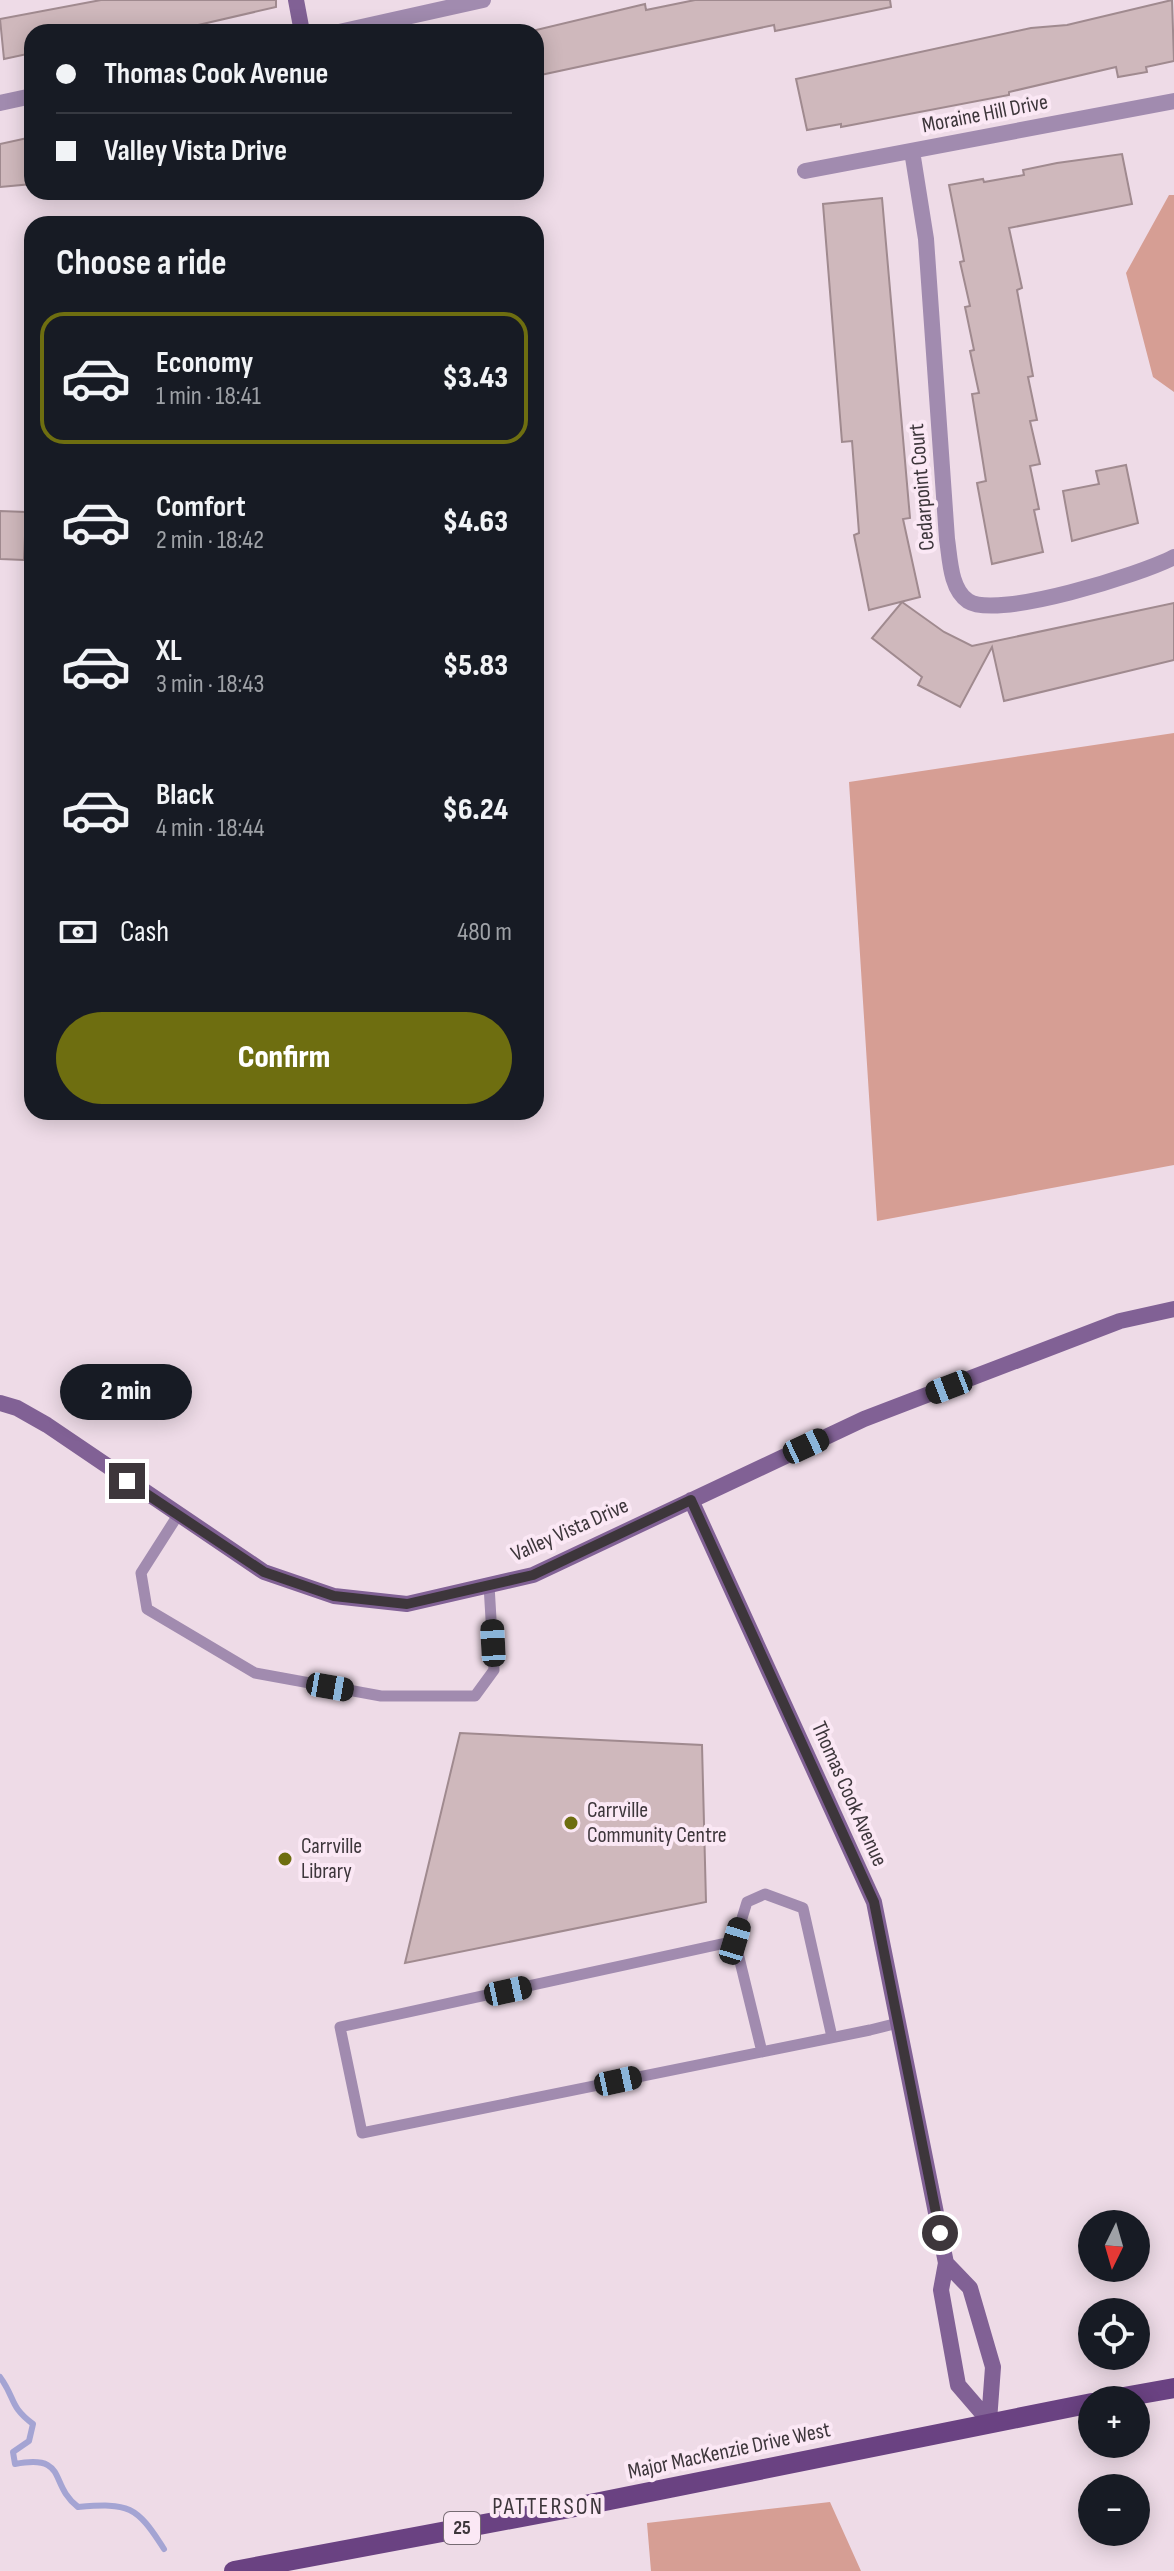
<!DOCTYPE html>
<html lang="en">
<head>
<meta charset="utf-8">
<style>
	:root { --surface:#171b24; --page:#242831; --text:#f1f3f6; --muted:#9ea1a6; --line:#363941; --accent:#6e6e10 }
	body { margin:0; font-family:"Sofia Sans Condensed",sans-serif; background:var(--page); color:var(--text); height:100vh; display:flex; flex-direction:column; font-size:30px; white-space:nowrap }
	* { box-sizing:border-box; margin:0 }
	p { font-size:26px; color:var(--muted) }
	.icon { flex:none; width:44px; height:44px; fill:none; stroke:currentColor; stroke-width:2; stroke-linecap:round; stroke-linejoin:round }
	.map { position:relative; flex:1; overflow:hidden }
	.panel { position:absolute; left:24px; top:216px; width:520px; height:904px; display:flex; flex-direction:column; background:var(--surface); border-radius:24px; box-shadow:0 4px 20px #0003 }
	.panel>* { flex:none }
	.top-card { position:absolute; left:24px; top:24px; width:520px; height:176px; border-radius:24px; box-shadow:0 4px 20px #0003; display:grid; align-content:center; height:176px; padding:0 32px; background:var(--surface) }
	.needle { width:52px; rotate:185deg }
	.controls { position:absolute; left:1078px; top:2210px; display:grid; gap:16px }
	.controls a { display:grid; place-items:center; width:72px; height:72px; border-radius:50%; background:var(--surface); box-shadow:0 4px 20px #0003; font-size:40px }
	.end { position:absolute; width:36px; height:36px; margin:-18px; border:10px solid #3d363b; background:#fff; box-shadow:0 0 0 4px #fff }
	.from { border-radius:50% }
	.bubble { position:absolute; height:56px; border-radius:28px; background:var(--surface); box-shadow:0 4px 20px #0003; font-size:26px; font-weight:800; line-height:56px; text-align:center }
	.car { position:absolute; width:24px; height:48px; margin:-24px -12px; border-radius:10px; box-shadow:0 0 6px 2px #0007; background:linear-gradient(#222 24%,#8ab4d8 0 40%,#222 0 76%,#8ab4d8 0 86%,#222 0) }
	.top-card b { display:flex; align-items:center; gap:28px; height:76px; font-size:30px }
	.top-card b+b { border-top:2px solid var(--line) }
	.top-card i { width:20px; height:20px; background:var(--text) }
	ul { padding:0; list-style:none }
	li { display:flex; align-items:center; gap:24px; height:132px; margin:0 16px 12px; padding:0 16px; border:4px solid transparent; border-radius:24px }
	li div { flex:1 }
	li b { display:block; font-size:30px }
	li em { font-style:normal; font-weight:800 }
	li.current { border-color:var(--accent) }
	li>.icon { width:72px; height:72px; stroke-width:1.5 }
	h2 { padding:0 32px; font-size:36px; line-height:96px }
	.pay { display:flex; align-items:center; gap:20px; height:88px; padding:0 32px; font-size:30px }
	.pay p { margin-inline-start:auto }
	.primary-button { display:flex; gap:16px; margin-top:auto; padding:16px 32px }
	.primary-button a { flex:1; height:92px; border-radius:48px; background:var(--accent); color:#fff; font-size:32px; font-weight:800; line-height:92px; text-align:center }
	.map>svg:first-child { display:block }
	.forest { fill:#d69e94 }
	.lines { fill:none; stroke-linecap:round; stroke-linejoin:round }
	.stream { stroke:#a4a4d3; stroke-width:6 }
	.building { fill:#cfb8bc; stroke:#a08a8f; stroke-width:2 }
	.lane { stroke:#a18baf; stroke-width:11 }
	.street { stroke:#a18baf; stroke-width:16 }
	.secondary { stroke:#816195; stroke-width:16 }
	.primary { stroke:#6a4282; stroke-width:20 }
	.route { stroke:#3d363b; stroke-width:10 }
	.poi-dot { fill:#6e6e10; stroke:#fbe8f5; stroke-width:3 }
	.labels { text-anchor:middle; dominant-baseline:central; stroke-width:8; stroke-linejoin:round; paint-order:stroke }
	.shield { fill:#fbe8f5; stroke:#766b73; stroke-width:2 }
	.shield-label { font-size:20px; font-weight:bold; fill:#3d363b }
	.street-label { font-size:22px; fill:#3d363b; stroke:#fbe8f5 }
	.poi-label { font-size:22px; fill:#3d363b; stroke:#fbe8f5; text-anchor:start }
	.neighbourhood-label { font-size:24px; letter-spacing:2px; fill:#3d363b; stroke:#fbe8f5 }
</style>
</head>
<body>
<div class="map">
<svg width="1174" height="2571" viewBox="0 0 1174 2571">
	<rect width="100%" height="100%" fill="#eedbe7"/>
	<!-- forest -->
	<path class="forest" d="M1169,195h5v197l-21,-15 -27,-104z
		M1174,733v432l-297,56 -28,-439z
		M830,2502l31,69h-210l-4,-48z"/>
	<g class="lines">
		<!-- stream -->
		<path class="stream" d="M0,2377c16,22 9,29 33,47l-4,17 -16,11 2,12c54,-10 33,20 63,43 51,-4 58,-2 86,42"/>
	</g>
	<!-- building -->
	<path class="building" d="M101,0h175v7l-108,25h-136v21l-28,6 -4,-40z
		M695,0h195l1,7 -116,24 -1,-6 -238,51v-46l109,-26 1,6z
		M1172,0l2,61 -28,6 1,5 -29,5 -2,-10 -107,25v3l-168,32v-3l-34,6 -11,-51 235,-51 36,-3z
		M32,137v47l-32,3v-43z
		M1122,154l10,50 -123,24 13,60 -5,2 16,86 -5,1 9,43 -7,1 10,43 -10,2 9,43 -5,1 9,42 -51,12 -15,-81 9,-2 -14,-87 7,-1 -9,-42 4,-1 -9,-43 5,-1 -10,-44 4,-1 -15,-76 34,-6 1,3 40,-7 -1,-5 34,-7z
		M882,198l28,320 -7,1 17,78 -51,13 -15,-75 5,-2 -7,-92 -10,1 -19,-238z
		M1126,465l12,58 -66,18 -9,-50 36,-7 -3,-13z
		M0,511l26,1 -2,48 -24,-1z
		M902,602l42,30 28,14 202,-43v57l-170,41 -12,-54 -32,60 -42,-22 4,-8 -50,-39z
		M460,1733l242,12 4,157 -301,61z"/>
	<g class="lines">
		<!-- lane -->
		<path class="lane" d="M178,1515l-37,58 6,36 108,64 126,23h94l19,-26 -5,-85
			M735,1941l27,111
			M832,2037l-29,-129 -38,-14 -18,8 -12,39 -395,86 22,106 508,-103 28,-7"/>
		<!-- street -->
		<path class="street" d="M339,32l144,-32
			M0,103l32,-7
			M912,151l14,88 21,300c3,19 3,50 21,62 29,19 174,-27 206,-44
			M805,171l369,-70"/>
		<!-- secondary -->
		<path class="secondary" d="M296,0l6,32
			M0,1403l17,5 30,17 217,147 70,24 73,8 126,-29 331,-156 256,-98 54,-12
			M691,1500l183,402 72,361 -5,27 17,95 31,36
			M946,2263l24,25 23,79 -4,54"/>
		<!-- primary -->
		<path class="primary" d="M1107,2400l67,-12
			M234,2571l341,-64 517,-104"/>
	</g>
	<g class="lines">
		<!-- route -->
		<path class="route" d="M127,1481l137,91 70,24 73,8 126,-29 158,-75 183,402 66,331"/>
	</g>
	<!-- markers -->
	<g class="poi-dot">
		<circle cx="571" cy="1823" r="8"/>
		<circle cx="285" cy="1859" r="8"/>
	</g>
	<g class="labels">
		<!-- shield labels -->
		<rect class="shield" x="444" y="2512" width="36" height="32" rx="6"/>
		<g class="shield-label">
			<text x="462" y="2528">25</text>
		</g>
		<!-- street labels -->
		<g class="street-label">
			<text transform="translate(985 114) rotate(-11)">Moraine Hill Drive</text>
			<text transform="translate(922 487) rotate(-95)">Cedarpoint Court</text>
			<text transform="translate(570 1530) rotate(-24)">Valley Vista Drive</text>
			<text transform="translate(849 1794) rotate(66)">Thomas Cook Avenue</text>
			<text transform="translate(729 2451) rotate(-12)">Major MacKenzie Drive West</text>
		</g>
		<!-- poi labels -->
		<g class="poi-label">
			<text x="587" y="1810">Carrville<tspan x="587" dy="25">Community Centre</tspan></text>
			<text x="301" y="1846">Carrville<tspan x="301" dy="25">Library</tspan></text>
		</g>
		<!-- neighbourhood labels -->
		<g class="neighbourhood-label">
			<text x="548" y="2506">PATTERSON</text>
		</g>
	</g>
</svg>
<div class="controls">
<a><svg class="needle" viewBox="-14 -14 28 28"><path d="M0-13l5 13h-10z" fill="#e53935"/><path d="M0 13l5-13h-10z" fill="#9ea1a6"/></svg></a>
<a><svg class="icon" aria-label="locate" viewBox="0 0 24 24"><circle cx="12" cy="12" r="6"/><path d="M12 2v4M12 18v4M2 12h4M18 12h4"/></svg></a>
<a>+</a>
<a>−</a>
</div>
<i class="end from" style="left:940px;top:2233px"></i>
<i class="end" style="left:127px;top:1481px"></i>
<div class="bubble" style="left:60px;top:1364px;width:132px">2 min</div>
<i class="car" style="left:949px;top:1387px;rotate:249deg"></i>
<i class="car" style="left:806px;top:1446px;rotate:65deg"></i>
<i class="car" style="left:493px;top:1643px;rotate:357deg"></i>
<i class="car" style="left:330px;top:1687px;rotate:100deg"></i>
<i class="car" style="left:735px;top:1941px;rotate:17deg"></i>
<i class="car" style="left:508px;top:1991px;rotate:78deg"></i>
<i class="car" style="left:618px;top:2081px;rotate:78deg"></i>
<div class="top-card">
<b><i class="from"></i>Thomas Cook Avenue</b>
<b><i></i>Valley Vista Drive</b>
</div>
<section class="panel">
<h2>Choose a ride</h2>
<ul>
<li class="current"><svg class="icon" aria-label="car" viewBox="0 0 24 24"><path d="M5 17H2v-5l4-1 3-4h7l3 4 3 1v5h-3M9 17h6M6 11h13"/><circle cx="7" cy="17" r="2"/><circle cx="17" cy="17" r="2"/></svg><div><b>Economy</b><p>1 min · 18:41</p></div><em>$3.43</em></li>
<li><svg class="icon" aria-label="car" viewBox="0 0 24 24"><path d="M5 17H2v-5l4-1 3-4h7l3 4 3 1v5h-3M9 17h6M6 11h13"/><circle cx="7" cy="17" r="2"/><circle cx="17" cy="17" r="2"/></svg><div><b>Comfort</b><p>2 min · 18:42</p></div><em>$4.63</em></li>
<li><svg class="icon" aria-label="car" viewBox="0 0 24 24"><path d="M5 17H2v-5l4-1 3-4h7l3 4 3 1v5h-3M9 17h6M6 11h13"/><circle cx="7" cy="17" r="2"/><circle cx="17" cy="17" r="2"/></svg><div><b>XL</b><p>3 min · 18:43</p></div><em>$5.83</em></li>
<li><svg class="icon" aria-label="car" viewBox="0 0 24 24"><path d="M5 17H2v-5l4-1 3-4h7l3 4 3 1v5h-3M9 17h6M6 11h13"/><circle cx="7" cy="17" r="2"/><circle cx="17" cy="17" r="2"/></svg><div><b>Black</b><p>4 min · 18:44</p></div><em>$6.24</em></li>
</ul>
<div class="pay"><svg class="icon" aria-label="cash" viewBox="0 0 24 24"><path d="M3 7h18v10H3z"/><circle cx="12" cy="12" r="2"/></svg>Cash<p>480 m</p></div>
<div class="primary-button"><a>Confirm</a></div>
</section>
</div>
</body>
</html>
